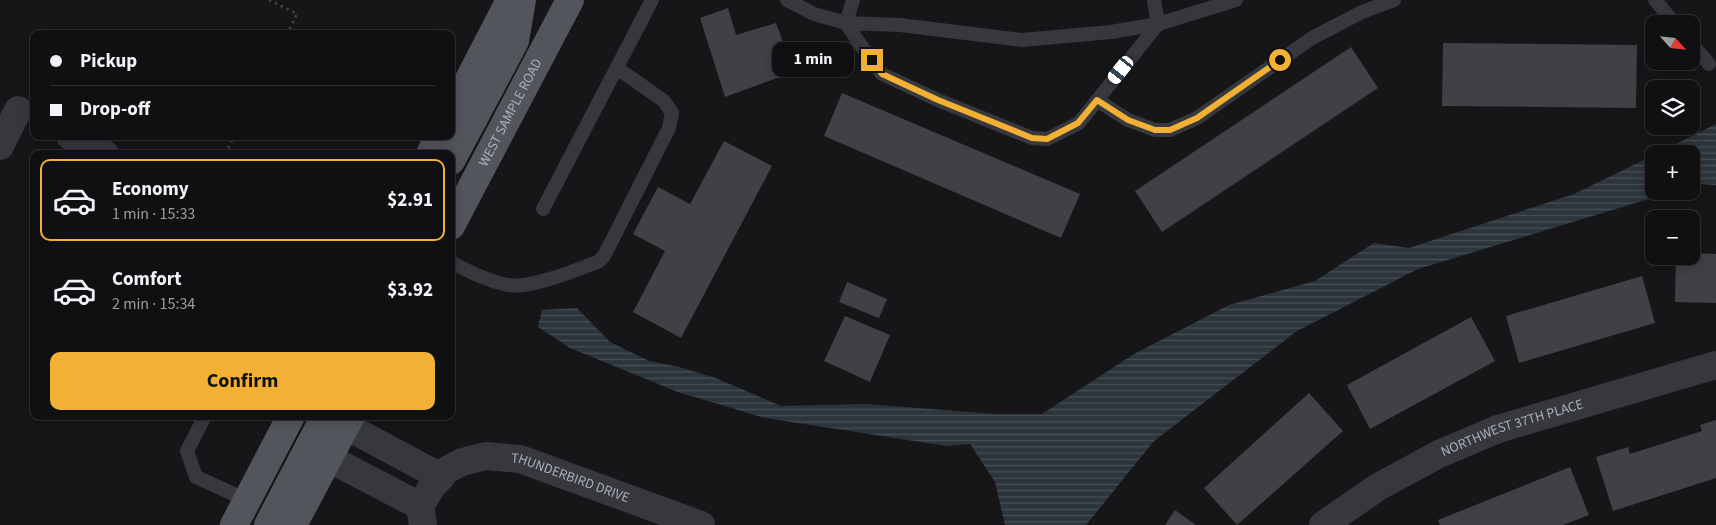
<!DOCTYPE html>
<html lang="en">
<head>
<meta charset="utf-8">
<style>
	:root { --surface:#101012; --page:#19191b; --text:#f1f3f6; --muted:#9c9d9f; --line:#303032; --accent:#f2b134 }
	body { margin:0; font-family:"Source Sans 3",sans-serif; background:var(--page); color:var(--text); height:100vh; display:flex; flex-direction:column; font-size:19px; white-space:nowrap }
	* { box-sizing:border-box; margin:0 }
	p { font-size:16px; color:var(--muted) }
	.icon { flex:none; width:28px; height:28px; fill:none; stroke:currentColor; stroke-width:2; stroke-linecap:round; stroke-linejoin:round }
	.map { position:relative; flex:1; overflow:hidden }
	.sheet { position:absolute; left:30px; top:150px; width:425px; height:270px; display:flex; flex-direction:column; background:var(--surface); border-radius:10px; box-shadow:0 2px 12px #0003,0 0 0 1px var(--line) }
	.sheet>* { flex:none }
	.hud { position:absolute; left:30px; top:30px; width:425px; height:110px; border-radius:10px; box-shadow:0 2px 12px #0003,0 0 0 1px var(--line); display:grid; align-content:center; height:110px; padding:0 20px; background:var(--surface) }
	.needle { width:32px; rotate:117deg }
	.tools { position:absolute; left:1645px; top:15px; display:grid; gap:10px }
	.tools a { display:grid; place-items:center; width:55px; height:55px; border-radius:10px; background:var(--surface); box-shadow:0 2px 12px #0003,0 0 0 1px var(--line); font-size:25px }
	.end { position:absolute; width:22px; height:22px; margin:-11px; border:6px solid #f2b134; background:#111; box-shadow:0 0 0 2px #111 }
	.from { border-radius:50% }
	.bubble { position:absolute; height:35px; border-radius:10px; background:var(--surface); box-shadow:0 2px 12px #0003,0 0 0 1px var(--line); font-size:16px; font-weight:700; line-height:35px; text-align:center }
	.car { position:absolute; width:15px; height:30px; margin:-15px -8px; border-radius:6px; box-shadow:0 0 4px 1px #0007; background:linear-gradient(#fff 24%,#345 0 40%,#fff 0 76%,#345 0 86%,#fff 0) }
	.hud b { display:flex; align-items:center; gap:18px; height:48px; font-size:19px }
	.hud b+b { border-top:1px solid var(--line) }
	.hud i { width:12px; height:12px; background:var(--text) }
	ul { padding:9px 0 0; list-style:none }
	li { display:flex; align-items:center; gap:15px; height:82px; margin:0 10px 8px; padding:0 10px; border:2px solid transparent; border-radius:10px }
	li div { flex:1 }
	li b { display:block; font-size:19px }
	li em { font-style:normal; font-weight:700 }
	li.on { border-color:var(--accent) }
	li>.icon { width:45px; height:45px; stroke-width:1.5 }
	.cta { display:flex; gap:10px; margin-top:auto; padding:10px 20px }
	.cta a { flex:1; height:58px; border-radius:10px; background:var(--accent); color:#111; font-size:20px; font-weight:700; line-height:58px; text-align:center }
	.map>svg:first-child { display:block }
	.water { fill:url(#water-rules) }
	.building { fill:#404145 }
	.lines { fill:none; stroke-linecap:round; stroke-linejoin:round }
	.path { stroke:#3d3f44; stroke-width:3; stroke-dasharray:2.5 4; stroke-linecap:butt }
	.lane { stroke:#37383d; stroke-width:14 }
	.street { stroke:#37383d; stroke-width:28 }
	.primary { stroke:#53555c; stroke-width:28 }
	.route { stroke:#f2b134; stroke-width:6 }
	.labels { text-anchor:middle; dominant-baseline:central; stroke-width:4; stroke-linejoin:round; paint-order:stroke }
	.street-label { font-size:14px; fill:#a8adb8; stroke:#111113 }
</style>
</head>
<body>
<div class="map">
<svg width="1716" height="525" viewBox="0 0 1716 525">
	<defs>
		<pattern id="water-rules" width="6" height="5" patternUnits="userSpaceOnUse" patternTransform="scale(1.25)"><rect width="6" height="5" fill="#2c353c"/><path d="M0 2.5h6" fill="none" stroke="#485056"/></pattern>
	</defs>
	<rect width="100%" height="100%" fill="#161618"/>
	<!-- water -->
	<path class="water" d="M1716,124v61l-17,-1 -8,2v-32h-35z
		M1654,155v36h21l-257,78 -121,62 -143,110 -68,84h-81l-10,-43 -25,-38 -23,2 -182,-28 -87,-26 -108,-44 -32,-21 4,-17 35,-2 33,34 39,19 30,6 37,11 65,28 85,-2 129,10h47l92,-60 95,-49 86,-24 59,-38 35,5 165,-54z"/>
	<!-- building -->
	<path class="building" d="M728,8l8,27 40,-12 18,49 -69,25 -25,-79z
		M1443,43l194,2 -1,63 -194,-2z
		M1351,47l27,41 -216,144 -27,-41z
		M842,93l238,101 -19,44 -237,-102z
		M724,141l48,25 -91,172 -48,-26 32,-61 -32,-17 25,-47 32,17z
		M1691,253l25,1v49l-41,-1 1,-46h15z
		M1642,276l13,47 -136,40 -13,-47z
		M847,282l40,17 -8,19 -40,-16z
		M845,316l45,19 -20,47 -46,-21z
		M1471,317l24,44 -125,68 -23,-44z
		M1309,393l34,38 -106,94 -33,-37z
		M1716,420v58l-103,33 -17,-54 32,-10 2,7 72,-23 -2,-6z
		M1570,467l19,48 -26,10h-123l-2,-5z
		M1175,510l21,15h-31z"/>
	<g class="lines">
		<!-- path -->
		<path class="path" d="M269,0l28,14 -10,20
			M225,154l9,-18"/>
		<!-- lane -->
		<path class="lane" d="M787,0l27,14 32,9 16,24 20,27 56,26 94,38 15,1 32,-16 79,-99
			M853,0l-7,23 54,2 122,15 89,-8 47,-8
			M1154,0l4,24 78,-24
			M1655,0l20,24
			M1691,43l18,21
			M1097,100l31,20 27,10h15l27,-12 115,-80 50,-26 32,-12
			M543,209l109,-209
			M451,262c18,10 37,19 57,23 23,4 67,-15 90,-23l6,-6 65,-128 3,-15 -8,-12 -47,-33
			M205,416l-18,35 9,26 51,23"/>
		<!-- street -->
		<g class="street">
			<path d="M70,136l35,18"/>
			<path d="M0,146l18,-36"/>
			<path d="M346,426l95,51"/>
			<path d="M328,458l92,48"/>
			<path id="s1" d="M423,525l-3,-19 13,-21 8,-8 4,-6 17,-9 24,-6 34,3 181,66"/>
			<path id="s2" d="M1323,525l55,-38 61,-33 59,-25 218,-64"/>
		</g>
		<!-- primary -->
		<g class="primary">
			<path d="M451,114l59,-114"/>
			<path d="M430,154l9,-18"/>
			<path d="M451,161l64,-120 7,-41"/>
			<path id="s3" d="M451,226l119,-226"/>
			<path d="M234,525l57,-109"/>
			<path d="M268,525l57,-109"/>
			<path d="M293,525l58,-109"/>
		</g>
	</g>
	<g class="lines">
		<!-- route -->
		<path class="route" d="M872,60l10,14 56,26 94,38 15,1 31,-16 19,-23 31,20 27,10h15l27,-12 83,-58"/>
	</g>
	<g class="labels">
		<!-- street labels -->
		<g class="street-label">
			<text stroke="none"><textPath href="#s3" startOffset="128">WEST SAMPLE ROAD</textPath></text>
			<text stroke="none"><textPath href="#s2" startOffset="214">NORTHWEST 37TH PLACE</textPath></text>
			<text stroke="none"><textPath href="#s1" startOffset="194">THUNDERBIRD DRIVE</textPath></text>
		</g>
	</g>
</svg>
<div class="tools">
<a><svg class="needle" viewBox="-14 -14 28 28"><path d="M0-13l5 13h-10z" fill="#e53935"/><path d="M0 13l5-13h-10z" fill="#9c9d9f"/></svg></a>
<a><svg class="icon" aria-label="layers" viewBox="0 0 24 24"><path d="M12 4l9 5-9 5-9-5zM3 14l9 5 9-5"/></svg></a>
<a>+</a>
<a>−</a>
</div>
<i class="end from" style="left:1280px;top:60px"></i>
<i class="end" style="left:872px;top:60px"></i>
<div class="bubble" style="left:772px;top:42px;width:82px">1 min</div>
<i class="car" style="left:1121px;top:70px;rotate:219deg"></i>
<div class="hud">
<b><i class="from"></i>Pickup</b>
<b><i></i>Drop-off</b>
</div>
<section class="sheet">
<ul>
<li class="on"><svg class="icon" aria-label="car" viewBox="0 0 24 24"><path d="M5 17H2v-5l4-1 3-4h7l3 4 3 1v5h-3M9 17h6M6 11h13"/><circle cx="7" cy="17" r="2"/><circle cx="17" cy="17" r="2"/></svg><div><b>Economy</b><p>1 min · 15:33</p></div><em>$2.91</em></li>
<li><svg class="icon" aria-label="car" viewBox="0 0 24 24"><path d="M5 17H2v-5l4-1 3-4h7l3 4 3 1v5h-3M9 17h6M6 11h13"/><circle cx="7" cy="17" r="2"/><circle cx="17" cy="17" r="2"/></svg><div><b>Comfort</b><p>2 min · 15:34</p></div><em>$3.92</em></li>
</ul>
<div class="cta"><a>Confirm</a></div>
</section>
</div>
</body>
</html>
